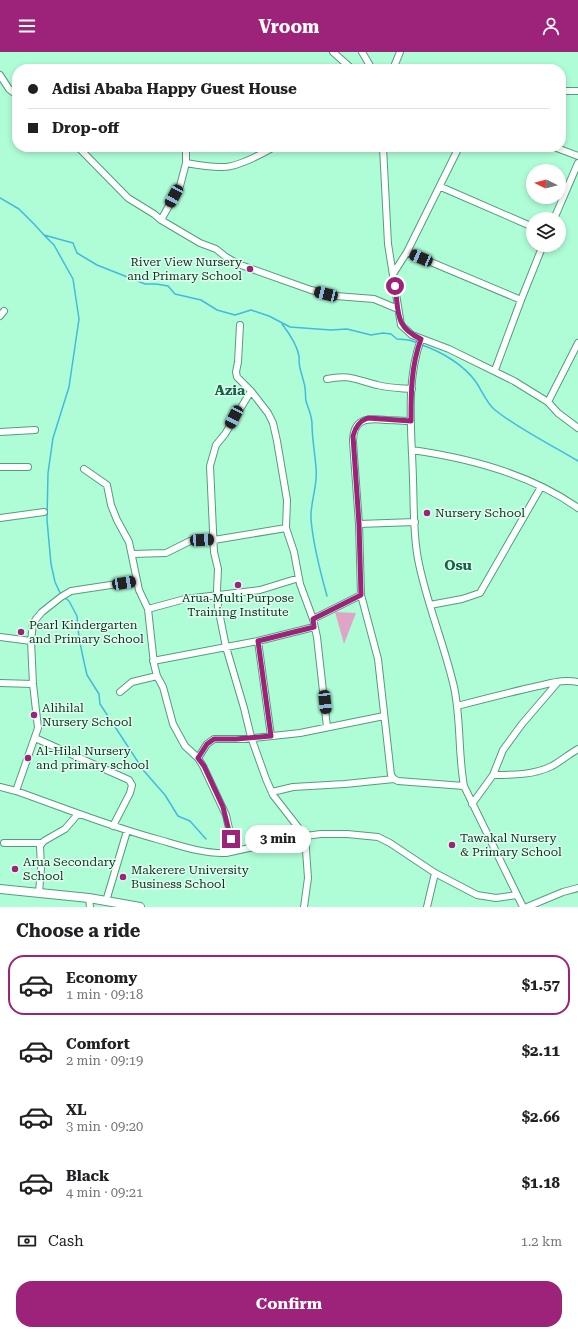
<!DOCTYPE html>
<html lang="en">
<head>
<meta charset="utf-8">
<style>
	:root { --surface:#fff; --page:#f2f2f2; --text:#202124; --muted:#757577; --line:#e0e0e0; --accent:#9d2279 }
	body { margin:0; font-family:"Roboto Serif",serif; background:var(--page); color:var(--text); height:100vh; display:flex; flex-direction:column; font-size:15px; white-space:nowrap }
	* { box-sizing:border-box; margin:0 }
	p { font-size:13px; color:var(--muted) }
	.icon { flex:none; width:22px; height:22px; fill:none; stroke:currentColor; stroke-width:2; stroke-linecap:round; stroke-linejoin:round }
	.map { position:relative; height:855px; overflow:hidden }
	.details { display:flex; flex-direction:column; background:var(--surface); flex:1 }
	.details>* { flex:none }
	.guide { position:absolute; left:12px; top:12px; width:554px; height:88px; border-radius:16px; box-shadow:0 2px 6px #0003; display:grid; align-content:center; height:88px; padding:0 16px; background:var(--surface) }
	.needle { width:26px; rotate:276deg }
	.controls { position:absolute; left:526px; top:112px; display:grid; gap:8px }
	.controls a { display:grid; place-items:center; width:40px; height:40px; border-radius:50%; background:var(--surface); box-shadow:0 2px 6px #0003; font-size:20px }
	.end { position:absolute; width:18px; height:18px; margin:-9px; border:5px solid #9d2279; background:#fff; box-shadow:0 0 0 2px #fff }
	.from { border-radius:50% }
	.bubble { position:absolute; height:28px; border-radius:14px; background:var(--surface); box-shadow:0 2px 6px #0003; font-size:13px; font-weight:700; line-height:28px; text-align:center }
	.car { position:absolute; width:12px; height:24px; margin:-12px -6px; border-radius:5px; box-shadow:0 0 3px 1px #0007; background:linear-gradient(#222 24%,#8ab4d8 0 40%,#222 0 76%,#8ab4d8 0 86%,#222 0) }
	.guide b { display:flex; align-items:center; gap:14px; height:38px; font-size:15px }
	.guide b+b { border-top:1px solid var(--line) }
	.guide i { width:10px; height:10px; background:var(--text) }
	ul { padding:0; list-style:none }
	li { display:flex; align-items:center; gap:12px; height:60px; margin:0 8px 6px; padding:0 8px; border:2px solid transparent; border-radius:16px }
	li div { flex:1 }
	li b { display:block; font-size:15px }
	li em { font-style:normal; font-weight:700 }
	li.on { border-color:var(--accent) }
	li>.icon { width:36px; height:36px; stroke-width:1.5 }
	h2 { padding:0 16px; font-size:18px; line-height:48px }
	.pay { display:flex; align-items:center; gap:10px; height:44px; padding:0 16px; font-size:15px }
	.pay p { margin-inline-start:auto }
	.button { display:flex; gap:8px; margin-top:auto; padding:8px 16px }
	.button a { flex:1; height:46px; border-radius:16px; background:var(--accent); color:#fff; font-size:16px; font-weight:700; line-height:46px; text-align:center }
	header { display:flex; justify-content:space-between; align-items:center; height:52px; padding:0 16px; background:var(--accent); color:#fff; font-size:18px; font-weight:700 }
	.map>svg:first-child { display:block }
	.green { fill:#dea5c7 }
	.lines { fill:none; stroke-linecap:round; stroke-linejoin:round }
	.stream { stroke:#41bae0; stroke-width:1.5 }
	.minor-casing { stroke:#529e7c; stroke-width:8 }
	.major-casing { stroke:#529e7c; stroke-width:10 }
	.minor { stroke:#fff; stroke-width:6 }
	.major { stroke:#fff; stroke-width:8 }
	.route { stroke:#9d2279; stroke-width:5 }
	.poi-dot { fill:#9d2279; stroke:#e1ffef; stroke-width:1.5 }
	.labels { text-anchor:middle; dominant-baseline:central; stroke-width:3; stroke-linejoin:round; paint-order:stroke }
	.poi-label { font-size:12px; fill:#0e2f21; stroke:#e1ffef; text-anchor:start }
	.quarter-label { font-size:14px; font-weight:bold; fill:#106647; stroke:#e1ffef }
</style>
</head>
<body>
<header><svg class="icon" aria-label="menu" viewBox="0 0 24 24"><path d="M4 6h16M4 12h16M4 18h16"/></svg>Vroom<svg class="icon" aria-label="person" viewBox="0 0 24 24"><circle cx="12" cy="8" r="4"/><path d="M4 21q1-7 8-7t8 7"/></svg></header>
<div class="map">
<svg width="578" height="855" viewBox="0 0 578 855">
	<rect width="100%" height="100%" fill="#affdd7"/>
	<!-- green -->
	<path class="green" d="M335,560l21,1 -12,31z"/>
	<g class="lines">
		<!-- stream -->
		<path class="stream" d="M0,146l19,11 15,15 10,11 29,8 4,10 20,12 48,19h11l12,2 7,8 26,6 16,10 18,5 16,-5 18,6 21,11 41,3 16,-1 24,6 12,-2 8,1 6,5 12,1 9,3
			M44,183l10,10 19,34 6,40 -10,68 -16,51 -5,35 -1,47 4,44 4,18 6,13
			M282,272c7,9 15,21 17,32 0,4 0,8 1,12 1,5 3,10 4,15 2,5 1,12 2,18 2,7 6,15 6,23 0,14 3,30 4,44 2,18 -6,34 -5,51 2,26 9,52 16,77
			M422,293c20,7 42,20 54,37 6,9 11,22 19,28 25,20 55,34 83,51
			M64,545l5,4 8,15 2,22 5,24 3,13 12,19 1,10 44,67 21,24 13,21 12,5 16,18"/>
		<defs>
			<path id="minor" d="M333,0l19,17
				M362,0l10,17
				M393,17l7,-17
				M0,23l9,14 8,6
				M561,39h17
				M78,95l50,51 26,16 7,6 39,23 16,6 10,8 12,7 73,26 25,6 38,3 24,10
				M186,95v16
				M383,95l5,97 13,81 11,10 37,14 65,32 34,21 10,11 20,15
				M554,95l24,9
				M441,135l92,40
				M554,167l24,-56
				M161,168l19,-34 6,-23c11,2 23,4 35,4 15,1 39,-12 53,-20
				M407,200l114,48
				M393,222l14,-22 52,-105
				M0,264l4,-5
				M240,273l-2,37 -2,10 1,5 14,14 -26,43 -9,11 -6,21 4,86 4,17 -1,21 1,17 8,40 18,61 7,29 15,42 7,16 32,41 3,42 -4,29
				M421,287c-16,44 -9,95 -8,141 1,26 0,53 5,79 8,43 26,84 36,128 7,32 4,66 10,99l59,121
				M495,318l26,-70 22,-55
				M327,327c23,-5 29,1 50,6 11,3 23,3 35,4
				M251,339l17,22 5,10 4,18 10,59 -1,28 8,24 6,32 13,35 4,18 10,90
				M548,350l30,-59
				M411,369c-8,0 -17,-1 -25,-1 -19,-2 -33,-2 -33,22l6,82 2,71 17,64 13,116 3,4 4,2 66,5
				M0,380l35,-2
				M412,398c56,8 120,25 166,58
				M0,415h28
				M84,417l23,16 4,20 6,15 12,22 10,48 9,19 6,55 3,12 6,11 10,37 12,22 13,12 5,8 23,49 8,36
				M0,466l44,-6
				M359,472l56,-2
				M132,502l34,-1 24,-12 24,-1 72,-12
				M430,553l32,-6 18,-6 61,-106
				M148,557l37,-10 75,-9 39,-12
				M313,567l48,-24
				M0,585l31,4
				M258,589l13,95
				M153,609l105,-20 56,-14
				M0,631l33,1
				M120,640l12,-10 25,-6
				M457,654c27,-7 54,-14 81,-20 14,-3 26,-7 40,-4
				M35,686l94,42 3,5 -2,8 -17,33
				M198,706l9,-14 7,-5h30l56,-6 84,-17
				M493,723c20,0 41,0 59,-9 9,-5 17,-12 26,-17
				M0,735l16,4c48,17 95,36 144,49 21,6 44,14 66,13l79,-17 16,-2h26l31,3 12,6 45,30 42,22 19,3 21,-3
				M16,739l22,-63 -5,-44 -2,-43 2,-17 3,-5 6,-7 19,-15 10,-6 66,-10
				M272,740l21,-5 52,-3 49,-5
				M472,752l21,-29 10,-25 19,-26 36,-42
				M4,791h38
				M39,841l2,-25 -1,-22 4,-5 21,-12 13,-15
				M89,846l1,9
				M106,849l21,-70
				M427,855l8,-34
				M527,855l36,-15 15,-4"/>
			<path id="major" d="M0,837l89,9 51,9"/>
		</defs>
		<!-- minor casing -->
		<use href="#minor" class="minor-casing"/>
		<!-- major casing -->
		<use href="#major" class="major-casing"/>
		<!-- minor -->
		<use href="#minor" class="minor"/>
		<!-- major -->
		<use href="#major" class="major"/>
	</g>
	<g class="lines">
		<!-- route -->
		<path class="route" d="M231,787l-8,-32 -19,-41 -6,-8 9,-14 7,-5h22l35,-3 -13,-95 56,-14 -1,-8 48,-24 -2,-71 -6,-88c2,-8 6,-15 15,-18l43,3c0,-28 0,-55 10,-82 -27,-12 -22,-28 -26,-53"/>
	</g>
	<!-- markers -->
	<g class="poi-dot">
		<circle cx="250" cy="217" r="4"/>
		<circle cx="427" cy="461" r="4"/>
		<circle cx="238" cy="533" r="4"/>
		<circle cx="21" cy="580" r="4"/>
		<circle cx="34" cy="663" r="4"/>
		<circle cx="28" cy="706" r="4"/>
		<circle cx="452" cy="793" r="4"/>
		<circle cx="15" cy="817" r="4"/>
		<circle cx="123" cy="825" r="4"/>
	</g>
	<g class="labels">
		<!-- poi labels -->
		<g class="poi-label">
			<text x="242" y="210" text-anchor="end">River View Nursery<tspan x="242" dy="14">and Primary School</tspan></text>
			<text x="435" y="461">Nursery School</text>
			<text x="238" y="546" text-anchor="middle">Arua Multi Purpose<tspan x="238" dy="14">Training Institute</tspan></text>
			<text x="29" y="573">Pearl Kindergarten<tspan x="29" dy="14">and Primary School</tspan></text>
			<text x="42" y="656">Alihilal<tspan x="42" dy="14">Nursery School</tspan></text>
			<text x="36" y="699">Al-Hilal Nursery<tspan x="36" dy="14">and primary school</tspan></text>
			<text x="460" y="786">Tawakal Nursery<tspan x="460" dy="14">&amp; Primary School</tspan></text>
			<text x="23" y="810">Arua Secondary<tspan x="23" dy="14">School</tspan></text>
			<text x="131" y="818">Makerere University<tspan x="131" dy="14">Business School</tspan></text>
		</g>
		<!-- quarter labels -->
		<g class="quarter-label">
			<text x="230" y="338">Azia</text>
			<text x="458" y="513">Osu</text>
		</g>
	</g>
</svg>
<div class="controls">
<a><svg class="needle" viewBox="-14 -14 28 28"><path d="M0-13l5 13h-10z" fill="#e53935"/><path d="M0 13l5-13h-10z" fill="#757577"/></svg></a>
<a><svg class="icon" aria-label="layers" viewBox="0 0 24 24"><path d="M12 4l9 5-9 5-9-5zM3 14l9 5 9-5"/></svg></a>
</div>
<i class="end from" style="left:395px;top:234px"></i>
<i class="end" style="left:231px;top:787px"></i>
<div class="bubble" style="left:245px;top:773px;width:66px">3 min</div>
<i class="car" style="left:174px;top:144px;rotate:208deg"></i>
<i class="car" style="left:421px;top:206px;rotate:293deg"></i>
<i class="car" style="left:326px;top:242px;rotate:284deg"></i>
<i class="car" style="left:234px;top:365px;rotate:207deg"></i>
<i class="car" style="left:202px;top:488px;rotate:87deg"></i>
<i class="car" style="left:124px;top:531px;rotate:81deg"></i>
<i class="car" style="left:325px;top:650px;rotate:174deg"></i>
<div class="guide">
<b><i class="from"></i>Adisi Ababa Happy Guest House</b>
<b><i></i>Drop-off</b>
</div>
</div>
<section class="details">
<h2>Choose a ride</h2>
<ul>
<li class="on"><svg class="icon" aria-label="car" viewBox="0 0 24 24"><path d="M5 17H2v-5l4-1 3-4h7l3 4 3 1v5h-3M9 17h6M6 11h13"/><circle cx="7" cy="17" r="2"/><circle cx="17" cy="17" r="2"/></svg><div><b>Economy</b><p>1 min · 09:18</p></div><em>$1.57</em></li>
<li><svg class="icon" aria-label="car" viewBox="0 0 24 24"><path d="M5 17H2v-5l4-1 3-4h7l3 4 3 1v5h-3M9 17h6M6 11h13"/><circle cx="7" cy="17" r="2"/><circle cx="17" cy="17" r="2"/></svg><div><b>Comfort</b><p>2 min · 09:19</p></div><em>$2.11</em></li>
<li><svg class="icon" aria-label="car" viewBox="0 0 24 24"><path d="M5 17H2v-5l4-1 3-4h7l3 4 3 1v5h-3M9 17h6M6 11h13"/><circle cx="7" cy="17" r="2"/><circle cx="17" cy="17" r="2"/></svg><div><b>XL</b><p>3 min · 09:20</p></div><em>$2.66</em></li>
<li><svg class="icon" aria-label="car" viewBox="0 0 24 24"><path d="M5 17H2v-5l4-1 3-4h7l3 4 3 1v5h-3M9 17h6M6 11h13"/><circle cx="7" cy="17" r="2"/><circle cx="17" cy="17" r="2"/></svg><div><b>Black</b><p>4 min · 09:21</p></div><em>$1.18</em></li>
</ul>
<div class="pay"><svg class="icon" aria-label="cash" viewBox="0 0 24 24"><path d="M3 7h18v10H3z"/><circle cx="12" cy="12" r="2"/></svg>Cash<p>1.2 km</p></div>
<div class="button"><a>Confirm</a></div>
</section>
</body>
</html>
